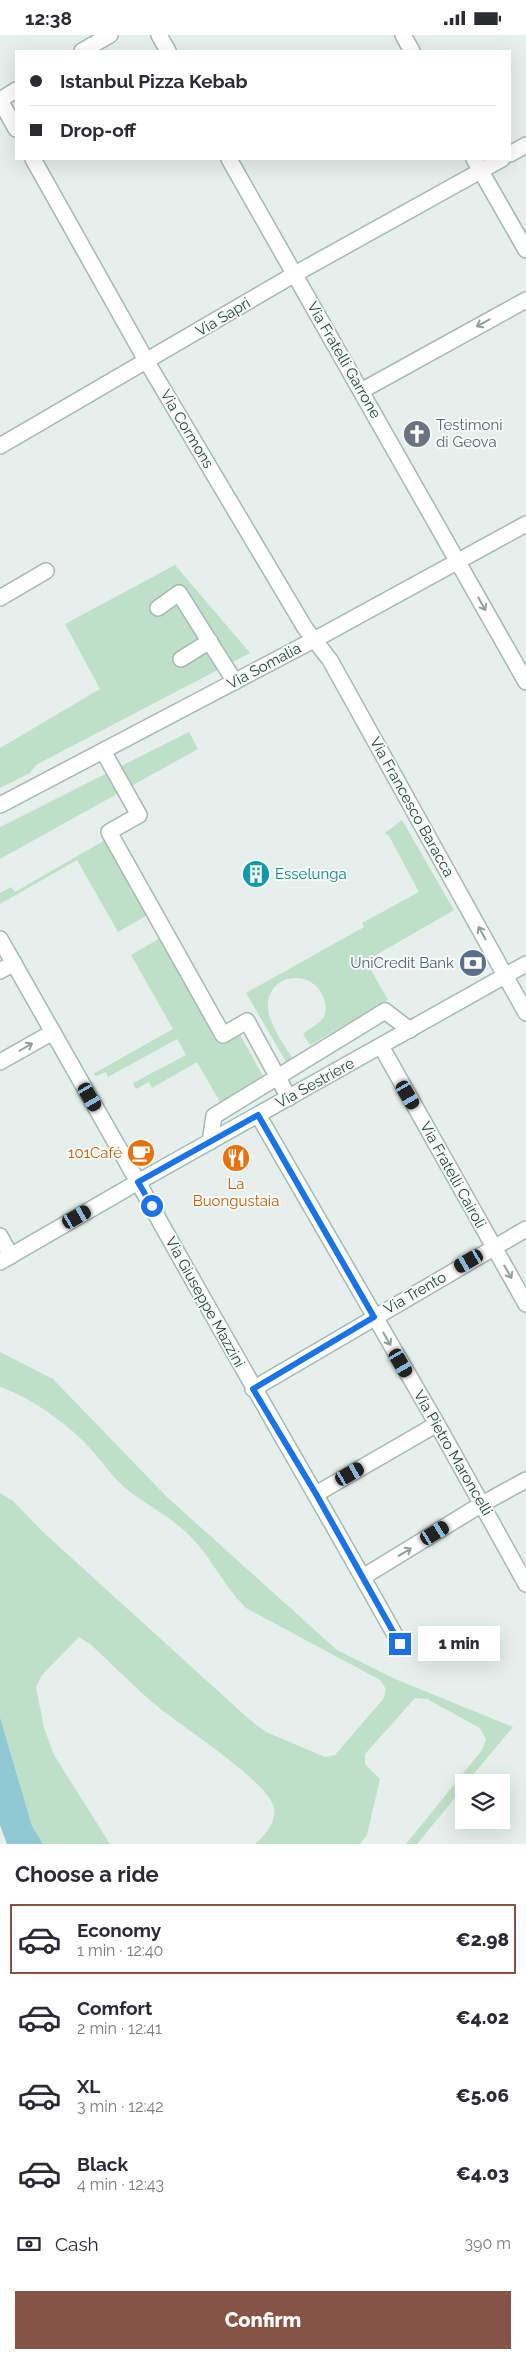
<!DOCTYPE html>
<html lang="en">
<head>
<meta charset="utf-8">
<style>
	:root { --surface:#fff; --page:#f7f7f7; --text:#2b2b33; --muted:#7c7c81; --line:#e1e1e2; --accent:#855347 }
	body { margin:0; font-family:Raleway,sans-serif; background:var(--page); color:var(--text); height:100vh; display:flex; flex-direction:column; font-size:19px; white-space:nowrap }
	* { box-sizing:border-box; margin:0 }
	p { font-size:16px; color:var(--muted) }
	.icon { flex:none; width:28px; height:28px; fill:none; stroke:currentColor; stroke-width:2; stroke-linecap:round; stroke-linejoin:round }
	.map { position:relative; height:1809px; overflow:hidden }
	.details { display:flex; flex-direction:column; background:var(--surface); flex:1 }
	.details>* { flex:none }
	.banner { position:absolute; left:15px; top:15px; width:496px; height:110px; border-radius:0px; box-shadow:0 5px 20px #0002; display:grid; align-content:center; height:110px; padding:0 15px; background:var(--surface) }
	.buttons { position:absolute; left:455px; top:1739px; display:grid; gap:10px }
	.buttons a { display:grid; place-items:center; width:55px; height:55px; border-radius:0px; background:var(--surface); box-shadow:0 5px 20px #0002; font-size:25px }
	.end { position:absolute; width:22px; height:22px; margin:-11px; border:6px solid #1a73e8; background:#fff; box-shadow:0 0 0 2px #fff }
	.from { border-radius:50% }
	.bubble { position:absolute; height:35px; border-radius:0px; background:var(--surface); box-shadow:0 5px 20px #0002; font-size:16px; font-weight:800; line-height:35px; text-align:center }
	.car { position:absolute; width:15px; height:30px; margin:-15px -8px; border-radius:6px; box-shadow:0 0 4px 1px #0007; background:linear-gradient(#222 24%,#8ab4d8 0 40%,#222 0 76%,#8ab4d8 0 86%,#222 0) }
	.banner b { display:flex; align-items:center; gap:18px; height:48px; font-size:19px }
	.banner b+b { border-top:1px solid var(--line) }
	.banner i { width:12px; height:12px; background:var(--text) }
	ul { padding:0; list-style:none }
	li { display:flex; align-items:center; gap:15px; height:70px; margin:0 10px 8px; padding:0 5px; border:2px solid transparent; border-radius:0px }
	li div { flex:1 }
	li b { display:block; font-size:19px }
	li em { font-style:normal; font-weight:800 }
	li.selected { border-color:var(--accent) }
	li>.icon { width:45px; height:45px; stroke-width:1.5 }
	h2 { padding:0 15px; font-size:22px; line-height:60px }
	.pay { display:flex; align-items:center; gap:12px; height:55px; padding:0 15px; font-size:19px }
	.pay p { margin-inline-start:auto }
	.cta { display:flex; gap:10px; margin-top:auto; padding:10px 15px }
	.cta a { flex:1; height:58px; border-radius:0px; background:var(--accent); color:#fff; font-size:20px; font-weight:800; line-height:58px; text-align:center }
	.status { display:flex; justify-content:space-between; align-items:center; height:35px; padding:0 25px; background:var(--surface); direction:ltr }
	.status svg { height:14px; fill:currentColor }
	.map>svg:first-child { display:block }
	.green { fill:#bfe0c8 }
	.water { fill:#8ec9d4 }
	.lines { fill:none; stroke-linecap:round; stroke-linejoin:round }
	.street-casing { stroke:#a8b8b2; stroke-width:18 }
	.secondary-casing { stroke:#a4bbb3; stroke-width:18 }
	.street { stroke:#fff; stroke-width:15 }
	.secondary { stroke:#fff; stroke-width:15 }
	.oneway { stroke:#92a09c }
	.route { stroke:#1a73e8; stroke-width:6 }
	.labels { text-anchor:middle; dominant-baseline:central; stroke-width:4; stroke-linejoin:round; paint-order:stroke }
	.street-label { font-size:15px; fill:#24423a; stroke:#f7fbf9 }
	.worship-label { font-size:15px; fill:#5b616d; stroke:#f7fbf9; text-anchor:start }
	.culture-label { font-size:15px; fill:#0d838f; stroke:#f7fbf9; text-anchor:start }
	.service-label { font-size:15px; fill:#4e5e75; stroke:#f7fbf9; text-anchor:end }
	.food-label { font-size:15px; fill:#c56008; stroke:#f7fbf9; text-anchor:end }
</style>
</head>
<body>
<div class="status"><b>12:38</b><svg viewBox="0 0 49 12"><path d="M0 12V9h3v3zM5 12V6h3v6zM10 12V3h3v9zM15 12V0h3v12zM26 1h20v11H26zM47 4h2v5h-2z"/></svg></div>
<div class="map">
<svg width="526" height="1809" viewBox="0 0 526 1809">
	<rect width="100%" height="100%" fill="#e6efeb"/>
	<!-- green -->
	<path class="green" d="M175,530l75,88 -214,112 -6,8 -30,15v-40l100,-59 -35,-65z
		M189,697l9,17 -198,110v-32z
		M402,785l52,90 -88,51 22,39 -78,45 -7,-11c6,-5 17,-11 21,-17 2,-5 2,-10 1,-15 -9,-36 -60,-30 -57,7 2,17 16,35 24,49l-6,4 -40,-69 118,-66 -2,-4 57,-31 -30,-56 -4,-3z
		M107,804l42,75 -31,18 -41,-72 -77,44v-11l11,-6 4,5z
		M162,902l60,105 17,-9 24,43 -43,26 -23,-40 -45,26 -3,-6 -13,7 -3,-6 53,-28 -9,-16 -69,38 -2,-5 -9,4 -4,-2 80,-45 -42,-74z
		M0,1317l53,27 114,118 170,153 58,29 118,48 -46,55 -3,1v4l-47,57h-11l76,-94 4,-11 -6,-11 -53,-29 -12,-1 -50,56v10l15,15 -13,56 -7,9h-105c10,-9 24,-24 18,-39 -8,-25 -92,-79 -116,-99 -24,-20 -45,-42 -67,-62l-11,-7 -37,38 -6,12 8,41 10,27 56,89h-67l-11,-18 -32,-109v-224l13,8 30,31 207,188 16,12 59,25 10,-2 49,-57 2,-9 -6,-9 -134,-72c-22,-21 -34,-50 -56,-72 -18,-18 -41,-30 -61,-45 -17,-13 -29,-33 -44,-48 -20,-21 -57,-47 -85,-56z"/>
	<!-- water -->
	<path class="water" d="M0,1682l32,109 11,18h-36l-7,-19z"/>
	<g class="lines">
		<defs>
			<path id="street" d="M159,0l9,16
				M403,0l9,16
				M82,16l28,-16
				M0,65l16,29
				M0,65l16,-10
				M510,119l16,-9
				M33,124l114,203 158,266 25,32 196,353
				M229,124l297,523
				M474,124l52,91
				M361,356l165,-91
				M0,411l295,-172 207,-115
				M0,563l46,-27
				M158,573l21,-15 56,89
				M181,624l29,-18
				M103,716l36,64 -30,17 114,203 24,-14 42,77
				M0,770l325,-171 201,-110
				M0,936l14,-8
				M381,1011l145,258
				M0,1027l53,-30
				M258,1080l179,309 89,160
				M210,1107l4,-26 171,-105 25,19
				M138,1147c85,155 176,307 262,462
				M0,1201l11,20
				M253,1354l273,-160
				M316,1459l121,-70
				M363,1542l119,-73 44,-24"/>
			<path id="secondary" d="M0,904l138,243
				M0,1227l138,-80 388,-218"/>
		</defs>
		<!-- street casing -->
		<use href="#street" class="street-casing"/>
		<!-- secondary casing -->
		<use href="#secondary" class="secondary-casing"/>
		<!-- street -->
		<use href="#street" class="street"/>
		<!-- secondary -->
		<use href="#secondary" class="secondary"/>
	</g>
	<!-- one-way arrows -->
	<defs><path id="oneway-shaft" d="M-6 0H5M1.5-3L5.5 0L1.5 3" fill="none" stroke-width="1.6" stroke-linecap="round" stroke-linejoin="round" transform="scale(1.25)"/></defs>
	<g class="oneway">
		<use href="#oneway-shaft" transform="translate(483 288) rotate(151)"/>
		<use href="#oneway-shaft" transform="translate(482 569) rotate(61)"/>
		<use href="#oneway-shaft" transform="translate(482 898) rotate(-119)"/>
		<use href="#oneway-shaft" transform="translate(26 1012) rotate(-30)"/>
		<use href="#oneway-shaft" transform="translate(508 1237) rotate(60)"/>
		<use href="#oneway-shaft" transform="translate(387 1304) rotate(60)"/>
		<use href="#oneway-shaft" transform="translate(405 1517) rotate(-31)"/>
	</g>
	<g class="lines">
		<!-- route -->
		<path class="route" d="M152,1171l-14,-24 120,-67 116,202 -121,72 63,105 84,150"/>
	</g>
	<!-- icons -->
	<defs>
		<symbol id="church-disc" viewBox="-11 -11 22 22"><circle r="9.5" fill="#6b7280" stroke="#f7fbf9"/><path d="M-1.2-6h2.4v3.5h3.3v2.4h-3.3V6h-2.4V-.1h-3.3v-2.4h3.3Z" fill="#fff"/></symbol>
		<symbol id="building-disc" viewBox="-11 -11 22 22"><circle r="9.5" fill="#0f9aa8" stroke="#f7fbf9"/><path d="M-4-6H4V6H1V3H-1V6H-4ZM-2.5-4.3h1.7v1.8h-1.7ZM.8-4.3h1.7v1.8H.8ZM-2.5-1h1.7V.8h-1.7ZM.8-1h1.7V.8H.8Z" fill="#fff"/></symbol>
		<symbol id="bank-disc" viewBox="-11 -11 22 22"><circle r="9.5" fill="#5c6f8a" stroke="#f7fbf9"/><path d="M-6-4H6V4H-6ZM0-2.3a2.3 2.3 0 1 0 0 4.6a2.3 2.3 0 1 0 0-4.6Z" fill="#fff"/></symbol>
		<symbol id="cafe-disc" viewBox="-11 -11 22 22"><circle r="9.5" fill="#e8710a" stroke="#f7fbf9"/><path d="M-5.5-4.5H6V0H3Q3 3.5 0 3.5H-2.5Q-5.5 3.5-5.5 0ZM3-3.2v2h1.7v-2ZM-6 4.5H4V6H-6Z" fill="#fff"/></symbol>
		<symbol id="restaurant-disc" viewBox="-11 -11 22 22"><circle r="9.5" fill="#e8710a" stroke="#f7fbf9"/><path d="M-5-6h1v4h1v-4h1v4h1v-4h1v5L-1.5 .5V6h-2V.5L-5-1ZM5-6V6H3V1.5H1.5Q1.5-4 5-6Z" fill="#fff"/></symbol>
	</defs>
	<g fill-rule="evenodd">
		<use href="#church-disc" x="401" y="383" width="32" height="32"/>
		<use href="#building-disc" x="240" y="823" width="32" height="32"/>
		<use href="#bank-disc" x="457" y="912" width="32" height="32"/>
		<use href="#cafe-disc" x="125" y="1102" width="32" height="32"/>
		<use href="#restaurant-disc" x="220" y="1107" width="32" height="32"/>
	</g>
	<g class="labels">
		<!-- street labels -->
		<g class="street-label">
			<text transform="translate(223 282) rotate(-31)">Via Sapri</text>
			<text transform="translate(344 325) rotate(60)">Via Fratelli Garrone</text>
			<text transform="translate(187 394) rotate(59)">Via Cormons</text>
			<text transform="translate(264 631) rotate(-28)">Via Somalia</text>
			<text transform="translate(412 772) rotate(61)">Via Francesco Baracca</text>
			<text transform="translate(315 1048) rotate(-29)">Via Sestriere</text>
			<text transform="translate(453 1140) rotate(61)">Via Fratelli Cairoli</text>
			<text transform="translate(415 1258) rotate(-30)">Via Trento</text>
			<text transform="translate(205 1267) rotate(61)">Via Giuseppe Mazzini</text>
			<text transform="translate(453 1418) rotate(60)">Via Pietro Maroncelli</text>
		</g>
		<!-- worship labels -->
		<g class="worship-label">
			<text x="436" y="390">Testimoni<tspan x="436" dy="17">di Geova</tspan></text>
		</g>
		<!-- culture labels -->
		<g class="culture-label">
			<text x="275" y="839">Esselunga</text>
		</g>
		<!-- service labels -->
		<g class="service-label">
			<text x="454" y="928">UniCredit Bank</text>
		</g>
		<!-- food labels -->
		<g class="food-label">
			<text x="122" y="1118">101Café</text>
			<text x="236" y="1149" text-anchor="middle">La<tspan x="236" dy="17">Buongustaia</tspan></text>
		</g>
	</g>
</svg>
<div class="buttons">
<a><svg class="icon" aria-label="layers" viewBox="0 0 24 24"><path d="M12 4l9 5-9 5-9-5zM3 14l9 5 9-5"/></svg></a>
</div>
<i class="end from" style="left:152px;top:1171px"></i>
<i class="end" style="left:400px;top:1609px"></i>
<div class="bubble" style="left:418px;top:1591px;width:82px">1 min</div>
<i class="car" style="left:408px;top:1060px;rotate:150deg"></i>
<i class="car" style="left:90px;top:1062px;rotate:150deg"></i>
<i class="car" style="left:77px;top:1182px;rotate:60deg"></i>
<i class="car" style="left:469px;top:1226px;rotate:240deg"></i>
<i class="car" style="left:401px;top:1328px;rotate:150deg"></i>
<i class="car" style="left:350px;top:1439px;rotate:60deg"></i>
<i class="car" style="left:435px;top:1498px;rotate:59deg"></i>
<div class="banner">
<b><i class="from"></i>Istanbul Pizza Kebab</b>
<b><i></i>Drop-off</b>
</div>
</div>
<section class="details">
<h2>Choose a ride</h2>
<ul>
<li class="selected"><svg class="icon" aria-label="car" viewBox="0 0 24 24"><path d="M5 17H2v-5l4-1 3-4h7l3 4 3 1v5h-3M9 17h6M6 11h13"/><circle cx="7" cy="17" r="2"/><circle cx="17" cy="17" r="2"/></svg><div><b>Economy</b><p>1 min · 12:40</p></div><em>€2.98</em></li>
<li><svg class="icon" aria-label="car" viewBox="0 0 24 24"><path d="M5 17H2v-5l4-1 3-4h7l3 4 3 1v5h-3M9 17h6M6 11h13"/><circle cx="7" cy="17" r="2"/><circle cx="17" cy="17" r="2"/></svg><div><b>Comfort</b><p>2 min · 12:41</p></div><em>€4.02</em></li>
<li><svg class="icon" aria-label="car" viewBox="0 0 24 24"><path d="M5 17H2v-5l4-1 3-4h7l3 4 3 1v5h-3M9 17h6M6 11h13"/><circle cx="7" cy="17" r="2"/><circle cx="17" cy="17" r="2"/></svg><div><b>XL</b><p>3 min · 12:42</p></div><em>€5.06</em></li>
<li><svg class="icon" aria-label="car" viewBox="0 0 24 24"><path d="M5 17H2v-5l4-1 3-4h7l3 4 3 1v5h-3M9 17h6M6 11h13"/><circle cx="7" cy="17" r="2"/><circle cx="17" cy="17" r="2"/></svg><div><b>Black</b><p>4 min · 12:43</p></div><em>€4.03</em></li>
</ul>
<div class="pay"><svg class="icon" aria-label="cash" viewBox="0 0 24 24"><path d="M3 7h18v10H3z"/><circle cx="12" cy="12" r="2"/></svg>Cash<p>390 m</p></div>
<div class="cta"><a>Confirm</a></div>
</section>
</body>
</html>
